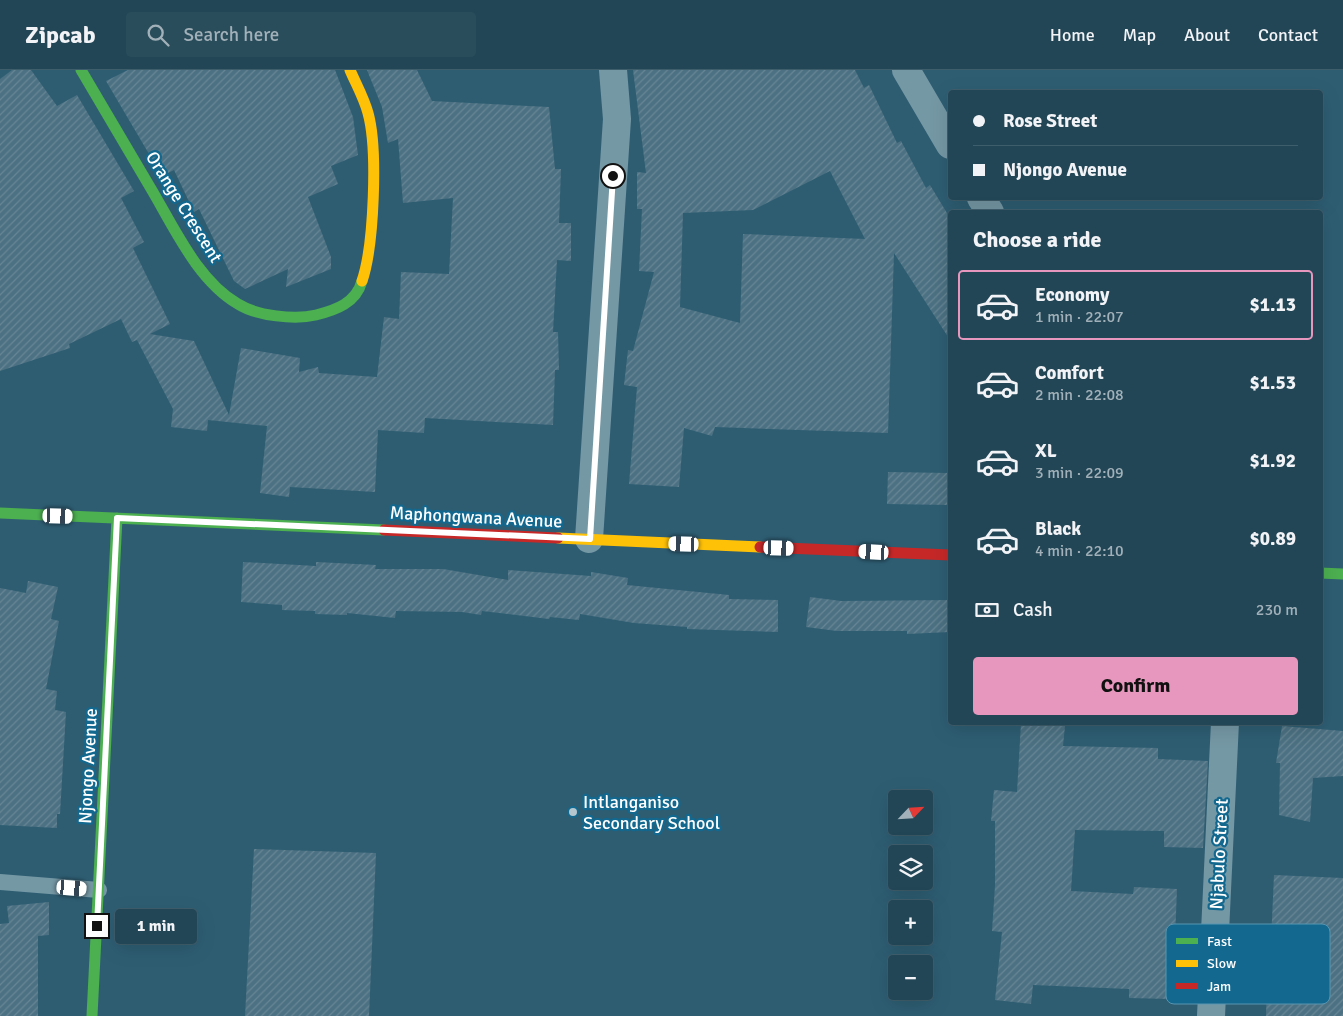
<!DOCTYPE html>
<html lang="en">
<head>
<meta charset="utf-8">
<style>
	:root { --surface:#224656; --page:#2a4d5c; --text:#f1f3f6; --muted:#a2b1b9; --line:#3f5e6c; --accent:#e797bd }
	body { margin:0; font-family:Signika,sans-serif; background:var(--page); color:var(--text); height:100vh; display:flex; flex-direction:column; font-size:19px; white-space:nowrap }
	* { box-sizing:border-box; margin:0 }
	p { font-size:16px; color:var(--muted) }
	.icon { flex:none; width:28px; height:28px; fill:none; stroke:currentColor; stroke-width:2; stroke-linecap:round; stroke-linejoin:round }
	.map { position:relative; flex:1; overflow:hidden }
	.details { position:absolute; left:948px; top:140px; width:375px; height:515px; display:flex; flex-direction:column; background:var(--surface); border-radius:5px; box-shadow:0 5px 20px #0002,0 0 0 1px var(--line) }
	.details>* { flex:none }
	.top-card { position:absolute; left:948px; top:20px; width:375px; height:110px; border-radius:5px; box-shadow:0 5px 20px #0002,0 0 0 1px var(--line); display:grid; align-content:center; height:110px; padding:0 25px; background:var(--surface) }
	.needle { width:32px; rotate:65deg }
	.tools { position:absolute; left:888px; top:720px; display:grid; gap:10px }
	.tools a { display:grid; place-items:center; width:45px; height:45px; border-radius:5px; background:var(--surface); box-shadow:0 5px 20px #0002,0 0 0 1px var(--line); font-size:25px }
	.end { position:absolute; width:22px; height:22px; margin:-11px; border:6px solid #fff; background:#111; box-shadow:0 0 0 2px #111 }
	.from { border-radius:50% }
	.bubble { position:absolute; height:35px; border-radius:5px; background:var(--surface); box-shadow:0 5px 20px #0002,0 0 0 1px var(--line); font-size:16px; font-weight:800; line-height:35px; text-align:center }
	.car { position:absolute; width:15px; height:30px; margin:-15px -8px; border-radius:6px; box-shadow:0 0 4px 1px #0007; background:linear-gradient(#fff 24%,#345 0 40%,#fff 0 76%,#345 0 86%,#fff 0) }
	.top-card b { display:flex; align-items:center; gap:18px; height:48px; font-size:19px }
	.top-card b+b { border-top:1px solid var(--line) }
	.top-card i { width:12px; height:12px; background:var(--text) }
	ul { padding:0; list-style:none }
	li { display:flex; align-items:center; gap:15px; height:70px; margin:0 10px 8px; padding:0 15px; border:2px solid transparent; border-radius:5px }
	li div { flex:1 }
	li b { display:block; font-size:19px }
	li em { font-style:normal; font-weight:800 }
	li.on { border-color:var(--accent) }
	li>.icon { width:45px; height:45px; stroke-width:1.5 }
	h2 { padding:0 25px; font-size:22px; line-height:60px }
	.pay { display:flex; align-items:center; gap:12px; height:55px; padding:0 25px; font-size:19px }
	.pay p { margin-inline-start:auto }
	.cta { display:flex; gap:10px; margin-top:auto; padding:10px 25px }
	.cta a { flex:1; height:58px; border-radius:5px; background:var(--accent); color:#111; font-size:20px; font-weight:800; line-height:58px; text-align:center }
	header { display:flex; align-items:center; gap:30px; box-sizing:border-box; height:70px; padding:0 25px; background:var(--surface); border-bottom:1px solid var(--line) }
	header strong { font-size:24px }
	nav { display:flex; gap:28px; margin-inline-start:auto; font-size:18px }
	.search { width:350px; height:45px; background:var(--page); display:flex; align-items:center; gap:12px; box-sizing:border-box; padding:0 18px; border-radius:5px; color:var(--muted); font-size:19px }
	.map>svg:first-child { display:block }
	.building { fill:url(#building-hatch); fill-rule:evenodd }
	.lines { fill:none; stroke-linecap:round; stroke-linejoin:round }
	.lane { stroke:#7598a5; stroke-width:16 }
	.street { stroke:#7598a5; stroke-width:28 }
	.fast { stroke:#4caf50; stroke-width:11 }
	.slow { stroke:#ffc107; stroke-width:11 }
	.jam { stroke:#c62828; stroke-width:11 }
	.route { stroke:#fff; stroke-width:6 }
	.poi-dot { fill:#b6c6ce; stroke:#12688e; stroke-width:2 }
	.labels { text-anchor:middle; dominant-baseline:central; stroke-width:4.5; stroke-linejoin:round; paint-order:stroke }
	.street-label { font-size:18px; fill:#fff; stroke:#12688e }
	.poi-label { font-size:18px; fill:#fff; stroke:#12688e; text-anchor:start }
	.key { fill:#12688e; stroke:#5995b0; stroke-width:1 }
	.key-label { font-size:14px; fill:#fff }
</style>
</head>
<body>
<header>
<strong>Zipcab</strong>
<div class="search"><svg class="icon" aria-label="search" viewBox="0 0 24 24"><circle cx="10" cy="10" r="6"/><path d="M15 15l6 6"/></svg>Search here</div>
<nav><a>Home</a><a>Map</a><a>About</a><a>Contact</a></nav>
</header>
<div class="map">
<svg width="1343" height="946" viewBox="0 0 1343 946">
	<defs>
		<pattern id="building-hatch" width="6" height="6" patternUnits="userSpaceOnUse" patternTransform="scale(1.25)"><rect width="6" height="6" fill="#4c7182"/><path d="M-1 1l2-2M0 6l6-6M5 7l2-2" fill="none" stroke="#678695"/></pattern>
	</defs>
	<rect width="100%" height="100%" fill="#2e5d72"/>
	<!-- building -->
	<path class="building" d="M12,0h19l26,36 20,-11 57,96 -13,7 23,44 -11,6 37,76 -20,10 44,7 35,74 12,-67 59,10 -1,14 19,-5 1,6 58,4 7,-60 15,2 2,-47 48,2 4,-76 -50,5 -5,-64 -10,4 -6,-36 -15,-37h50l15,31 117,6 6,62h6l-2,54h12v38l-14,-1 -4,72h5l1,38h-4l-2,55 -128,-7 -1,15 -46,-3 -3,62 -85,-5 -1,10 -29,-4 7,-67 -59,-6 -1,11 -36,-4 2,-18 -36,-69 -5,2 -11,-23 -52,25 1,4 -70,23v-292z
		M128,0h207l18,47 5,38 -27,11 7,18 -30,13 23,60v12l-45,18 2,-18 -43,20 -11,-8 -35,-72 -5,3 -20,-42 -12,6 -56,-95z
		M633,0h222l9,18 5,-3 28,58 4,-2 25,47 4,-3 20,33v122l-56,-87 -6,180 -173,-6 -3,9 -28,-8 -5,59 -50,-3 8,-97 -13,-2 4,-35 5,1 21,-79 -15,-1 3,-62h-5v-37l9,1zM830,101l35,68 -122,-5 -3,89 -60,-16 3,-94 70,-3z
		M888,402l62,1v32l-63,-1z
		M243,492l73,4v-4l60,3 -1,4h68l65,11v-10l83,6v-4l37,6 -1,7 102,10v4l49,1v32l-91,-3v-2l-53,-4 -54,-9 -1,6 -29,-3 -1,2 -67,-8 -1,4 -19,-3 -66,-1 -1,7 -48,-5v2l-32,-1v-3l-33,-1v-5l-41,-3z
		M28,511l30,6 -7,32 8,2 -13,68 11,2 -2,19 11,2 -6,102h-3v14l-57,-3v-237l26,5z
		M810,527l31,4 109,-1v32l-43,2v-3h-70l-31,-4z
		M1021,653l44,3 -2,20 95,2v11l50,2 -5,87 -39,-1v-16l-89,-1 -4,61 62,3 1,-7 43,2 -3,75h-5v35l-40,-1v-9l-96,-4 -2,19 -36,-4 7,-68 -10,-1 3,-45v-65h-4l3,-31 23,2z
		M1282,656l61,5v45l-30,2 -3,44 -31,-7 1,-52h-4z
		M254,779l122,4 -7,163h-124z
		M1274,805l69,3v138h-77l1,-41h-6l1,-33h9z
		M49,832v33l-11,1v80h-38v-92l9,-1 -2,-17z"/>
	<g class="lines">
		<!-- lane -->
		<path class="lane" d="M0,812l99,8"/>
		<!-- street -->
		<path class="street" d="M906,0l44,75
			M981,128l9,14
			M589,469l28,-420 -4,-49
			M1211,946l14,-294"/>
		<!-- fast -->
		<path class="fast" d="M81,0c23,39 46,78 69,117 24,40 47,93 88,117 19,12 57,16 78,11 20,-5 40,-12 46,-34
			M0,443l384,17
			M1320,503l23,1
			M92,946l25,-498"/>
		<!-- slow -->
		<path class="slow" d="M350,0c6,14 14,28 18,43 10,36 6,133 -6,168
			M558,468l202,9"/>
		<!-- jam -->
		<path class="jam" d="M384,460l174,8
			M760,477l190,8"/>
	</g>
	<g class="lines">
		<!-- route -->
		<path class="route" d="M97,856l20,-408 473,21 23,-363"/>
	</g>
	<!-- markers -->
	<circle class="poi-dot" cx="573" cy="742" r="5"/>
	<g class="labels">
		<!-- street labels -->
		<g class="street-label">
			<text transform="translate(184 137) rotate(58)">Orange Crescent</text>
			<text transform="translate(476 447) rotate(3)">Maphongwana Avenue</text>
			<text transform="translate(88 696) rotate(-87)">Njongo Avenue</text>
			<text transform="translate(1219 784) rotate(-87)">Njabulo Street</text>
		</g>
		<!-- poi labels -->
		<g class="poi-label">
			<text x="583" y="732">Intlanganiso<tspan x="583" dy="21">Secondary School</tspan></text>
		</g>
	</g>
	<!-- legend -->
	<rect x="1166" y="854" width="164" height="80" rx="8" class="key"/>
	<rect x="1176" y="868" width="22" height="6" fill="#4caf50"/>
	<rect x="1176" y="890" width="22" height="7" fill="#ffc107"/>
	<rect x="1176" y="913" width="22" height="6" fill="#c62828"/>
	<g class="key-label">
		<text x="1207" y="876">Fast</text>
		<text x="1207" y="898">Slow</text>
		<text x="1207" y="921">Jam</text>
	</g>
</svg>
<div class="tools">
<a><svg class="needle" viewBox="-14 -14 28 28"><path d="M0-13l5 13h-10z" fill="#e53935"/><path d="M0 13l5-13h-10z" fill="#a2b1b9"/></svg></a>
<a><svg class="icon" aria-label="layers" viewBox="0 0 24 24"><path d="M12 4l9 5-9 5-9-5zM3 14l9 5 9-5"/></svg></a>
<a>+</a>
<a>−</a>
</div>
<i class="end from" style="left:613px;top:106px"></i>
<i class="end" style="left:97px;top:856px"></i>
<div class="bubble" style="left:115px;top:839px;width:82px">1 min</div>
<i class="car" style="left:58px;top:446px;rotate:92deg"></i>
<i class="car" style="left:684px;top:474px;rotate:272deg"></i>
<i class="car" style="left:779px;top:478px;rotate:92deg"></i>
<i class="car" style="left:874px;top:482px;rotate:273deg"></i>
<i class="car" style="left:72px;top:818px;rotate:95deg"></i>
<div class="top-card">
<b><i class="from"></i>Rose Street</b>
<b><i></i>Njongo Avenue</b>
</div>
<section class="details">
<h2>Choose a ride</h2>
<ul>
<li class="on"><svg class="icon" aria-label="car" viewBox="0 0 24 24"><path d="M5 17H2v-5l4-1 3-4h7l3 4 3 1v5h-3M9 17h6M6 11h13"/><circle cx="7" cy="17" r="2"/><circle cx="17" cy="17" r="2"/></svg><div><b>Economy</b><p>1 min · 22:07</p></div><em>$1.13</em></li>
<li><svg class="icon" aria-label="car" viewBox="0 0 24 24"><path d="M5 17H2v-5l4-1 3-4h7l3 4 3 1v5h-3M9 17h6M6 11h13"/><circle cx="7" cy="17" r="2"/><circle cx="17" cy="17" r="2"/></svg><div><b>Comfort</b><p>2 min · 22:08</p></div><em>$1.53</em></li>
<li><svg class="icon" aria-label="car" viewBox="0 0 24 24"><path d="M5 17H2v-5l4-1 3-4h7l3 4 3 1v5h-3M9 17h6M6 11h13"/><circle cx="7" cy="17" r="2"/><circle cx="17" cy="17" r="2"/></svg><div><b>XL</b><p>3 min · 22:09</p></div><em>$1.92</em></li>
<li><svg class="icon" aria-label="car" viewBox="0 0 24 24"><path d="M5 17H2v-5l4-1 3-4h7l3 4 3 1v5h-3M9 17h6M6 11h13"/><circle cx="7" cy="17" r="2"/><circle cx="17" cy="17" r="2"/></svg><div><b>Black</b><p>4 min · 22:10</p></div><em>$0.89</em></li>
</ul>
<div class="pay"><svg class="icon" aria-label="cash" viewBox="0 0 24 24"><path d="M3 7h18v10H3z"/><circle cx="12" cy="12" r="2"/></svg>Cash<p>230 m</p></div>
<div class="cta"><a>Confirm</a></div>
</section>
</div>
</body>
</html>
